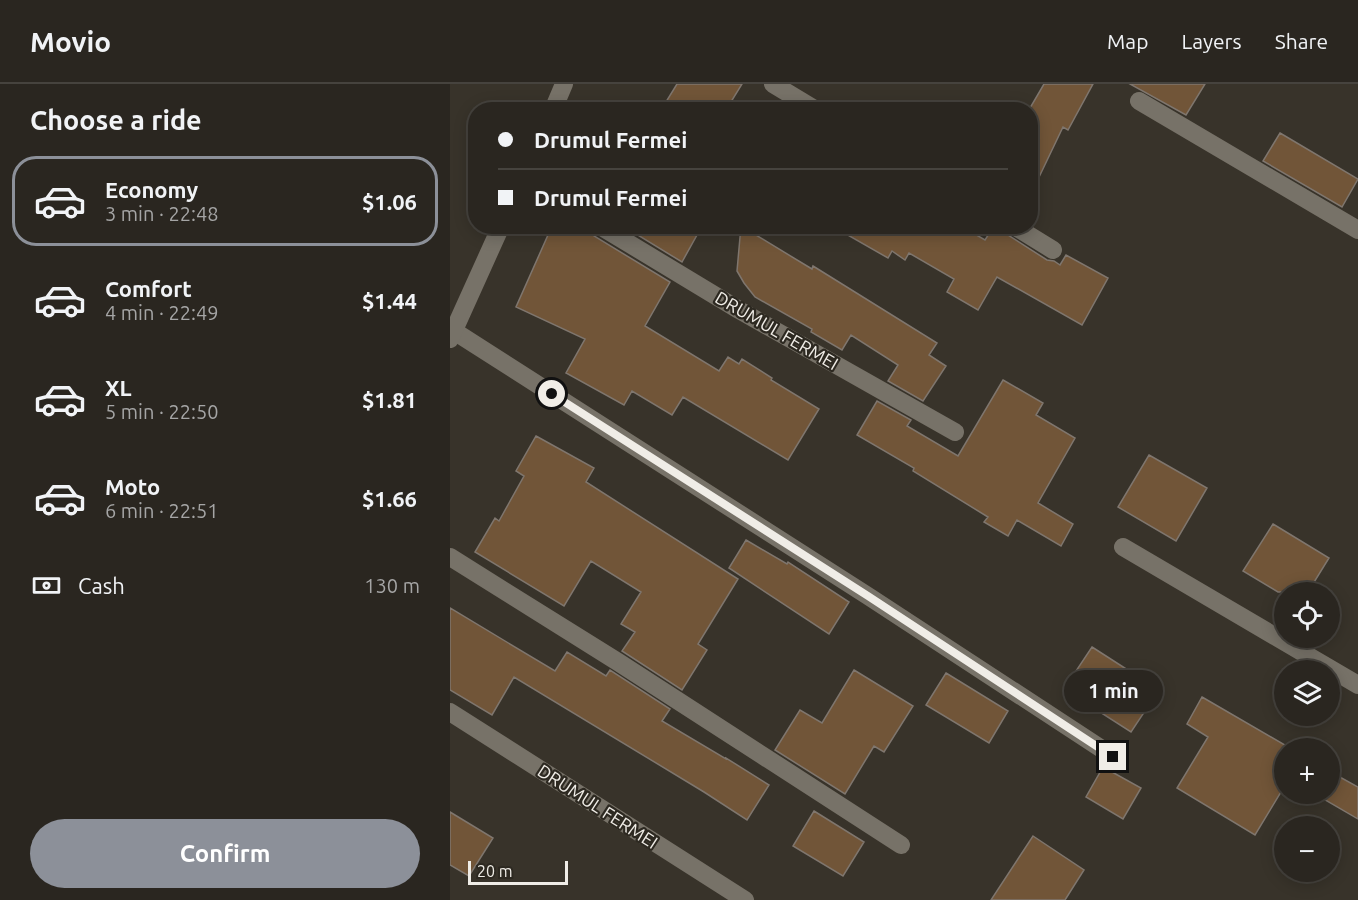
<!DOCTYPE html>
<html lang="en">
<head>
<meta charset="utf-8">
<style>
	:root { --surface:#2a2620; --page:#322e29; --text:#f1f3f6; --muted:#a5a5a5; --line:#46433e; --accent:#8c9099 }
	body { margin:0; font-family:Ubuntu,sans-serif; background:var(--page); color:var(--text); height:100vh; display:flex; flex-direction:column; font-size:22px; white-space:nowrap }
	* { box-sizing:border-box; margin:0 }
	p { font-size:20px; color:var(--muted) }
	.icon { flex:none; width:33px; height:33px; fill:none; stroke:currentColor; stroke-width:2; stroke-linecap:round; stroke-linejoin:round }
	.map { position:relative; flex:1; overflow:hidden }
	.details { display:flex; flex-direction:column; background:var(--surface); width:450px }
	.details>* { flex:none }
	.top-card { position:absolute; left:18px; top:18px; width:570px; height:132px; border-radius:24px; box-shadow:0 3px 15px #0003,0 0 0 2px var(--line); display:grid; align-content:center; height:132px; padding:0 30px; background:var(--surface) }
	.controls { position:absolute; left:824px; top:498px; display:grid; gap:12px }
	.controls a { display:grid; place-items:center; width:66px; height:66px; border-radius:50%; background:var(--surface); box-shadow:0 3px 15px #0003,0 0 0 2px var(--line); font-size:30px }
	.scale { position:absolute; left:18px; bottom:15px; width:100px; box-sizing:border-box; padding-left:6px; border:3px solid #f0ede7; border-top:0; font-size:16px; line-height:21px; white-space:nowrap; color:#f0ede7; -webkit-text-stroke:4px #2d2921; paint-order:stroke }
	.end { position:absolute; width:27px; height:27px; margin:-14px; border:8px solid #f0ede7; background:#111; box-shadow:0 0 0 3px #111 }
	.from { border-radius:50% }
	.bubble { position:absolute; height:42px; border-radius:21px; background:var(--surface); box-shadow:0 3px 15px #0003,0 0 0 2px var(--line); font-size:20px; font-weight:700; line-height:42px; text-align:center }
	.top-card b { display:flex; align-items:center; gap:21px; height:57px; font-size:22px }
	.top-card b+b { border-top:2px solid var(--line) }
	.top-card i { width:15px; height:15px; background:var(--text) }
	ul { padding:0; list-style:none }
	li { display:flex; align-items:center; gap:18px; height:90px; margin:0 12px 9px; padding:0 18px; border:3px solid transparent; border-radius:24px }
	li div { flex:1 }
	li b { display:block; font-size:22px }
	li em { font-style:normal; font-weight:700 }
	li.current { border-color:var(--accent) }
	li>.icon { width:54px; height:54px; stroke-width:1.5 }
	h2 { padding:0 30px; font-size:27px; line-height:72px }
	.pay { display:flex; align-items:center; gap:15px; height:66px; padding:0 30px; font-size:22px }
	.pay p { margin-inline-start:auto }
	.cta { display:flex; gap:12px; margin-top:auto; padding:12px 30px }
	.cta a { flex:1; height:69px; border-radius:36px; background:var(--accent); color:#fff; font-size:24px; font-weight:700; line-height:69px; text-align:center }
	header { display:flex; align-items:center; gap:36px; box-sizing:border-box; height:84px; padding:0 30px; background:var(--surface); border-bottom:2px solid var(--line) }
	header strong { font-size:28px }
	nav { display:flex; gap:33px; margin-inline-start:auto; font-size:21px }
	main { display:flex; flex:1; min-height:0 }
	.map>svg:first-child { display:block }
	.building { fill:#715538; stroke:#7f766e; stroke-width:1.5 }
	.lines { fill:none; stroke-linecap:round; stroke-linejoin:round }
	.minor { stroke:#777268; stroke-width:18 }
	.tertiary { stroke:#777268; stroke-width:18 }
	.route { stroke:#f0ede7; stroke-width:8 }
	.labels { text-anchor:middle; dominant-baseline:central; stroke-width:4.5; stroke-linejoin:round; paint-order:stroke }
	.street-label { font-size:18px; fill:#f0ede7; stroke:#2d2921 }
</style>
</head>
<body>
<header>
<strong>Movio</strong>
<nav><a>Map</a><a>Layers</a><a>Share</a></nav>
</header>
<main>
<section class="details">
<h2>Choose a ride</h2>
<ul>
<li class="current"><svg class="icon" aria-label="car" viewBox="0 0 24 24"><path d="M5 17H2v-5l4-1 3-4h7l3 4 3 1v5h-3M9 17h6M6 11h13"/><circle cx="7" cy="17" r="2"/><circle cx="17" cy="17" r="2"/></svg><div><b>Economy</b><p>3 min · 22:48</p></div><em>$1.06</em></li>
<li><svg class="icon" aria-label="car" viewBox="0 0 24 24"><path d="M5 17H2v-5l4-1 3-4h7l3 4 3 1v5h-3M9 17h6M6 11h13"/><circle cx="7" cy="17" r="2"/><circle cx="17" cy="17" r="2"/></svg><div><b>Comfort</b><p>4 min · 22:49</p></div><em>$1.44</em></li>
<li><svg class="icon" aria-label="car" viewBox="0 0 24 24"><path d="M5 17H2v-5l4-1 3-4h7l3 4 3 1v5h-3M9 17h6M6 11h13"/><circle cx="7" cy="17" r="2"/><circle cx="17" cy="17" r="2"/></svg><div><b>XL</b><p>5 min · 22:50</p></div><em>$1.81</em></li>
<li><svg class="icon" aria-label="car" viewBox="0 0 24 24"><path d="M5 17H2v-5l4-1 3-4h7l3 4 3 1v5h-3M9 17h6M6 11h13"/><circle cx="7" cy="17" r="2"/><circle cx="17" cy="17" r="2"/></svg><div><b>Moto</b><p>6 min · 22:51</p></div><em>$1.66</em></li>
</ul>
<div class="pay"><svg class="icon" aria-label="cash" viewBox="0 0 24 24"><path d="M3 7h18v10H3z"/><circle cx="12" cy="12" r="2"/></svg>Cash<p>130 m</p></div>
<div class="cta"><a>Confirm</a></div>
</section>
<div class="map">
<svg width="908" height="816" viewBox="0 0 908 816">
	<rect width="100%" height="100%" fill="#38332a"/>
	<!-- building -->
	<path class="building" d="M227,0h65l-16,26h-65z
		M594,0h49l-25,46 -5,-3 -33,69v-88z
		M680,0h75l-19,31z
		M830,49l78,46 -16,28 -79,-46z
		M102,142h37l1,6 4,4 76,46 -25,44 74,45 9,-14 11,7 3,-5 30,19 -1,2 48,29 -31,51 -105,-63 -11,18 -40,-24 -8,14 -58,-32 19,-34 -69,-32z
		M173,142h79l-20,36z
		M291,142l71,43 1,-3 124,77 -8,12 17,11 -23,35 -35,-20 10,-16 -47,-30 -9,15 -31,-18 1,-3 -57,-32 -11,-14 -7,-12z
		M382,142h129l24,14 9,-14 53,34 7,1 6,4 6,-10 42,23 -26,47 -85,-48 -19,33 -31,-18 7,-13 -45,-26 -4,7 -13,-9 -4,7z
		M553,296l40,23 -7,12 39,23 -37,65 35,21 -12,22 -44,-26 -9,16 -24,-14 4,-5 -75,-46 1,-3 -57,-33 20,-34 34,19 -4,6 51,30z
		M86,352l58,32 -8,14 152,97 -40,65 9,6 -25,40 -60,-39 13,-19 -14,-8 20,-32 -50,-31 -27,45 -89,-54 20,-34 4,3 25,-45 -8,-5z
		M699,371l58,33 -31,53 -58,-34z
		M823,440l56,34 -21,34h-30l-35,-21z
		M296,456l41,24 1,-2 61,40 -20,32 -100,-66z
		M0,524l105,63 12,-19 39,24 4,-6 60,39 -8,12 64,38v-1l43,27 -22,35 -43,-28 -190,-115 -22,38 -42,-25z
		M642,563l67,43 -28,42 -67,-43z
		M404,586l59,36 -29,46 -10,-6 -29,48 -70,-44 25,-40 22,13z
		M496,589l62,38 -19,32 -63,-38z
		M752,613l88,51h-6v39l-29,48 -78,-47 31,-51 -21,-13z
		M653,683l38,21 -18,31 -37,-22z
		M879,687l29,16v32l-43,-25h14z
		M364,727l50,31 -21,34 -50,-30z
		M0,728l43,26 -24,38 -19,-11z
		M583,752l51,34 -19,30h-74z"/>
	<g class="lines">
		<!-- minor -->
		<path class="minor" d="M323,0l43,26
			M689,17l219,129
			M150,142l139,84 216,122
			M564,142l39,24
			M4,247l414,265 246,161
			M673,463l235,138
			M0,473l168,105 283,183
			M0,628l295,188"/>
		<!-- tertiary -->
		<path class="tertiary" d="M103,26l11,-26
			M0,255l51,-113"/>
	</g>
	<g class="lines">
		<!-- route -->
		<path class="route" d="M102,310l316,202 245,161"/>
	</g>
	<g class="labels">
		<!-- street labels -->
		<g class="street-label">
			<text transform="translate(327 246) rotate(30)">DRUMUL FERMEI</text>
			<text transform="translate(148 722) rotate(33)">DRUMUL FERMEI</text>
		</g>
	</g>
</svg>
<div class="controls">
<a><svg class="icon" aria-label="locate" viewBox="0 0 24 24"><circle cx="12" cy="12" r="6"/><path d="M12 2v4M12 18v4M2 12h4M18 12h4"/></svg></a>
<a><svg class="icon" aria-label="layers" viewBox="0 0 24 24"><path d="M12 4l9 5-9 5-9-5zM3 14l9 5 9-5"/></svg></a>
<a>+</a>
<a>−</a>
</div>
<div class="scale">20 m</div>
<i class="end from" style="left:102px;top:310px"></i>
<i class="end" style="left:663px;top:673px"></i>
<div class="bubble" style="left:614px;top:586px;width:99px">1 min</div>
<div class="top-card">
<b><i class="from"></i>Drumul Fermei</b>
<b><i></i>Drumul Fermei</b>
</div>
</div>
</main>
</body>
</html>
